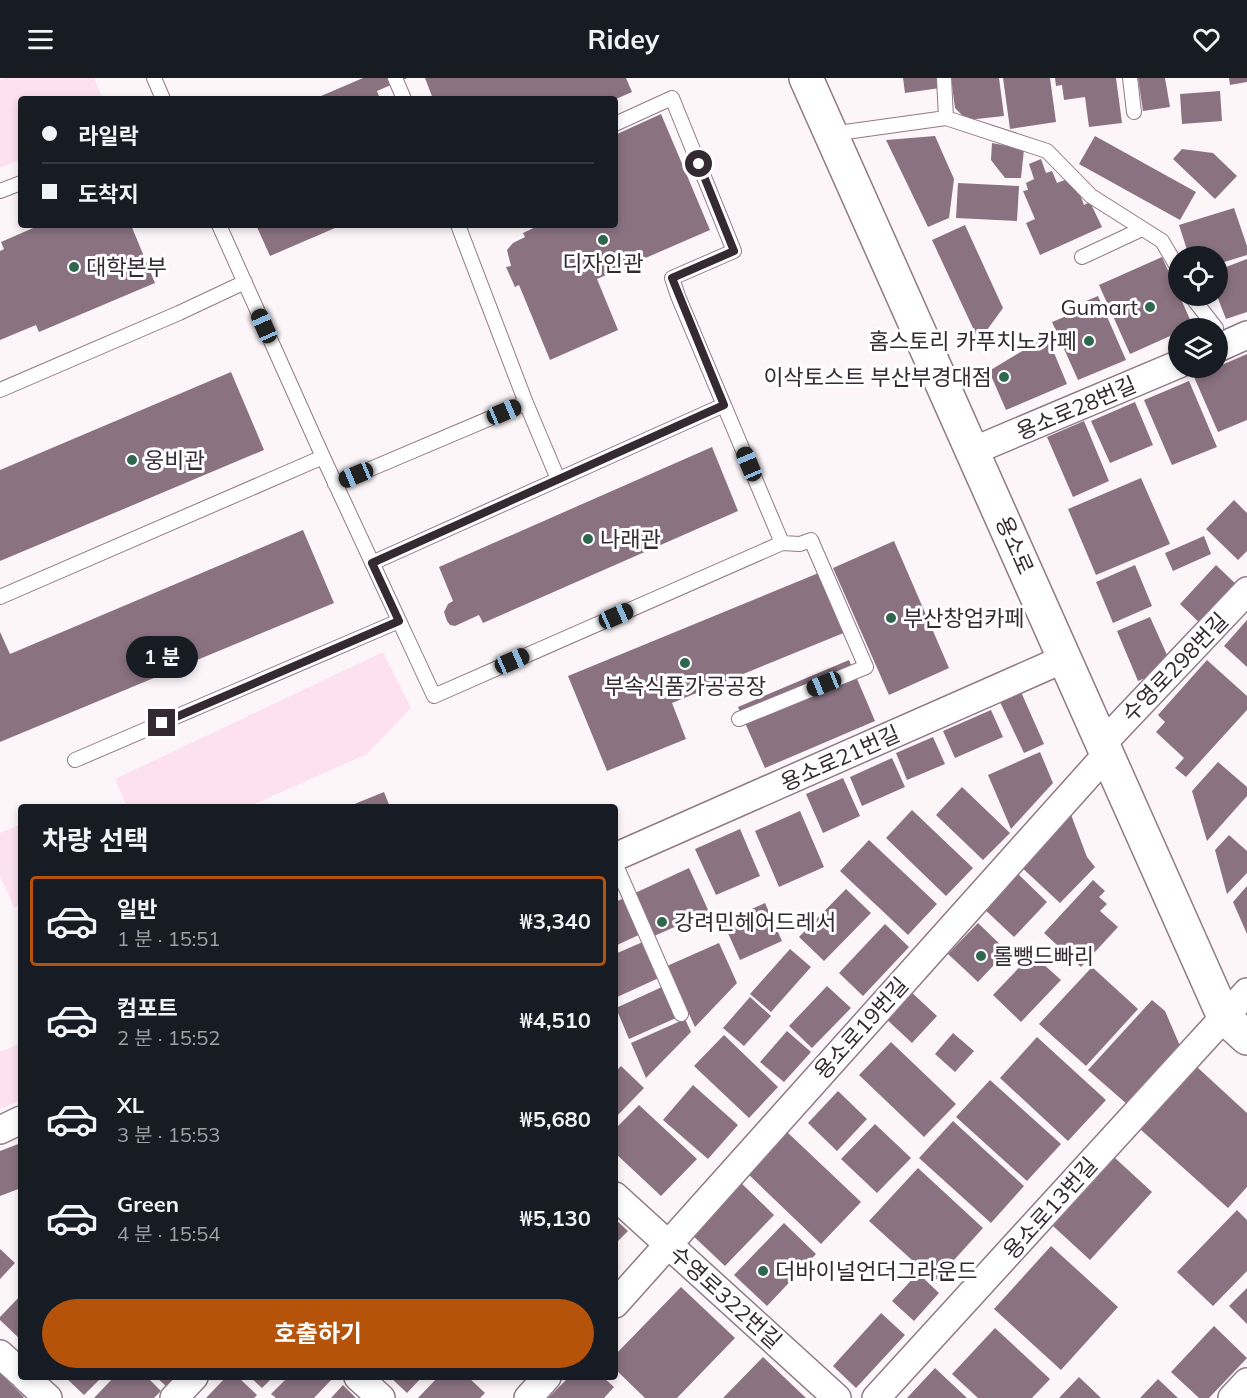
<!DOCTYPE html>
<html lang="ko">
<head>
<meta charset="utf-8">
<style>
	:root { --surface:#171b24; --page:#20242c; --text:#f1f3f6; --muted:#9ea1a6; --line:#363941; --accent:#b45309 }
	body { margin:0; font-family:Mulish,"Noto Sans KR",sans-serif; background:var(--page); color:var(--text); height:100vh; display:flex; flex-direction:column; font-size:22px; white-space:nowrap }
	* { box-sizing:border-box; margin:0 }
	p { font-size:20px; color:var(--muted) }
	.icon { flex:none; width:33px; height:33px; fill:none; stroke:currentColor; stroke-width:2; stroke-linecap:round; stroke-linejoin:round }
	.map { position:relative; flex:1; overflow:hidden }
	.side { position:absolute; left:18px; top:726px; width:600px; height:576px; display:flex; flex-direction:column; background:var(--surface); border-radius:6px; box-shadow:0 3px 9px #0003 }
	.side>* { flex:none }
	.hud { position:absolute; left:18px; top:18px; width:600px; height:132px; border-radius:6px; box-shadow:0 3px 9px #0003; display:grid; align-content:center; height:132px; padding:0 24px; background:var(--surface) }
	.fabs { position:absolute; left:1168px; top:168px; display:grid; gap:12px }
	.fabs a { display:grid; place-items:center; width:60px; height:60px; border-radius:50%; background:var(--surface); box-shadow:0 3px 9px #0003; font-size:30px }
	.end { position:absolute; width:27px; height:27px; margin:-14px; border:8px solid #342a30; background:#fff; box-shadow:0 0 0 3px #fff }
	.from { border-radius:50% }
	.bubble { position:absolute; height:42px; border-radius:21px; background:var(--surface); box-shadow:0 3px 9px #0003; font-size:20px; font-weight:700; line-height:42px; text-align:center }
	.car { position:absolute; width:18px; height:36px; margin:-18px -9px; border-radius:8px; box-shadow:0 0 4px 2px #0007; background:linear-gradient(#222 24%,#8ab4d8 0 40%,#222 0 76%,#8ab4d8 0 86%,#222 0) }
	.hud b { display:flex; align-items:center; gap:21px; height:57px; font-size:22px }
	.hud b+b { border-top:2px solid var(--line) }
	.hud i { width:15px; height:15px; background:var(--text) }
	ul { padding:0; list-style:none }
	li { display:flex; align-items:center; gap:18px; height:90px; margin:0 12px 9px; padding:0 12px; border:3px solid transparent; border-radius:6px }
	li div { flex:1 }
	li b { display:block; font-size:22px }
	li em { font-style:normal; font-weight:700 }
	li.active { border-color:var(--accent) }
	li>.icon { width:54px; height:54px; stroke-width:1.5 }
	h2 { padding:0 24px; font-size:27px; line-height:72px }
	.cta { display:flex; gap:12px; margin-top:auto; padding:12px 24px }
	.cta a { flex:1; height:69px; border-radius:36px; background:var(--accent); color:#fff; font-size:24px; font-weight:700; line-height:69px; text-align:center }
	header { display:flex; justify-content:space-between; align-items:center; height:78px; padding:0 24px; background:var(--surface); font-size:27px; font-weight:700 }
	.map>svg:first-child { display:block }
	.green { fill:#fde1f1 }
	.building { fill:#8a7280 }
	.lines { fill:none; stroke-linecap:round; stroke-linejoin:round }
	.service-casing { stroke:#917987; stroke-width:16 }
	.minor-casing { stroke:#917987; stroke-width:30 }
	.secondary-casing { stroke:#917987; stroke-width:36 }
	.service { stroke:#fff; stroke-width:14 }
	.minor { stroke:#fff; stroke-width:27 }
	.secondary { stroke:#fff; stroke-width:33 }
	.route { stroke:#342a30; stroke-width:8 }
	.poi-dot { fill:#2e664e; stroke:#fff; stroke-width:2 }
	.labels { text-anchor:middle; dominant-baseline:central; stroke-width:6; stroke-linejoin:round; paint-order:stroke }
	.poi-label { font-size:22px; fill:#342a30; stroke:#fff; text-anchor:start }
	.street-label { font-size:22px; fill:#342a30; stroke:#fff }
</style>
</head>
<body>
<header><svg class="icon" aria-label="menu" viewBox="0 0 24 24"><path d="M4 6h16M4 12h16M4 18h16"/></svg>Ridey<svg class="icon" aria-label="heart" viewBox="0 0 24 24"><path d="M12 20l-8-8c-3-5 5-10 8-4 3-6 11-1 8 4z"/></svg></header>
<div class="map">
<svg width="1247" height="1320" viewBox="0 0 1247 1320">
	<rect width="100%" height="100%" fill="#fcf6f9"/>
	<!-- green -->
	<path class="green" d="M5,0h89l9,21h-82v60l-21,9v-88z
		M383,574l28,56 -44,46 -119,53h-121l-12,-28z
		M21,746v81l-7,3 -14,-33v-42z
		M21,965v57l-21,9v-57z"/>
	<!-- building -->
	<path class="building" d="M363,0h44l-30,13 3,8h-66z
		M425,0h201l6,14 -16,7h-183z
		M903,0h35l2,10 -35,5z
		M951,0h48l5,38 -37,4 -12,-12z
		M1003,0h47l6,44 -46,7z
		M1055,0h61l6,45 -33,4 -4,-30 -21,3 -2,-15 -6,1z
		M1138,0h27l5,29 -27,4z
		M1229,0h18v4l-17,3z
		M1220,13l2,30 -40,3 -2,-30z
		M661,36l49,116 -113,49 21,51 -68,30 -31,-75 -4,2 -9,-20 5,-1 -4,-16 6,-7 12,-6 -2,-4 17,-8h75v-90z
		M935,58l19,43 -5,39 -21,9 -42,-87z
		M1095,58l101,56 -16,28 -101,-56z
		M992,65l32,6 -3,29h-16l-14,-18z
		M1182,71l31,4 24,23 -22,23 -42,-40z
		M1041,81l5,14 6,-2 5,12 8,-3 13,9 6,16 6,-3 12,25 -62,28 -14,-32 9,-4 -12,-28 5,-1 -2,-7 8,-4 -5,-15z
		M958,105l61,3 -2,35 -61,-3z
		M1234,130l13,38v9l-29,9v-8h-29l-10,-31z
		M40,147h91l24,58 -116,49 -3,-7 -36,15v-89l4,-2 -3,-7z
		M256,147h86l-72,31z
		M965,147l38,83 -24,33 -47,-101z
		M1162,179l31,69 -6,2h-8v4l-49,22 -31,-69z
		M1247,181v53l-21,7 -9,-23 1,-26z
		M1098,218l28,64 -48,20 -26,-58 17,-7 -2,-6z
		M1047,258l20,48 -61,26 -17,-39z
		M1247,276v66l-29,12 -24,-55z
		M231,294l33,78 -264,111v-91z
		M1189,303l28,66 -45,18 -28,-65z
		M1135,324l18,43 -43,18 -19,-42z
		M1084,343l25,60 -36,16 -26,-60z
		M712,369l26,64 -255,112 -4,-8 -24,11 -5,-1 -3,-4 -3,-9 4,-8 5,-3 -14,-34z
		M1141,400l29,66 -74,31 -28,-66z
		M1234,422l13,13v38l-9,9 -32,-31z
		M303,452l31,73 -334,139v-110l10,22z
		M1204,458l7,18 -38,17 -8,-18z
		M894,463l55,127 -60,27 -56,-127z
		M1135,487l17,41 -39,17 -17,-41z
		M1216,487l23,22 -36,39 -23,-22z
		M821,494l25,60 -174,71 14,36 -79,32 -39,-95z
		M1150,539l17,38 -17,21 -12,5 -21,-50z
		M1247,542v47l-23,-21z
		M849,582l26,61 -110,47 -27,-61z
		M1207,582l40,36v14l-61,67 -11,-9 9,-10 -28,-26 9,-10 -7,-7z
		M1021,614l23,52 -20,9 -24,-51z
		M991,632l12,27 -48,21 -12,-27z
		M933,659l12,27 -38,16 -11,-27z
		M1040,674l13,31 -42,46 -23,-54z
		M892,680l13,29 -43,19 -12,-29z
		M1218,684l29,25v9l-40,45 -15,-50z
		M843,700l17,38 -37,17 -17,-39z
		M962,709l48,46 -27,27 -47,-45z
		M384,714l6,15h-43z
		M912,732l61,58 -27,28 -60,-58z
		M800,733l24,56 -45,20 -24,-56z
		M1070,734l17,45 8,10 -35,36 -41,-38z
		M740,751l20,47 -44,19 -21,-46z
		M1229,757l18,16v22l-20,21 -12,-44z
		M869,762l68,64 -29,31 -68,-64z
		M689,790l20,44 -55,24 -19,-43z
		M1015,793l32,31 -33,35 -32,-30z
		M1093,802l12,11 -6,6 8,7 -7,7 18,16 -37,40 -37,-34z
		M1247,808v48l-14,-32z
		M846,811l25,24 -47,48 -25,-24z
		M627,819l16,36 -28,13v-44z
		M765,825l17,38 -42,19 -17,-38z
		M978,845l29,28 -29,31 -30,-28z
		M885,846l24,23 -46,49 -24,-23z
		M645,863l16,36 -46,21v-44z
		M719,865l18,40 -42,44 -28,-61z
		M790,871l21,18 -40,45 -21,-18z
		M1032,876l29,26 -40,42 -28,-27z
		M1092,889l46,42 -52,57 -47,-42z
		M827,908l24,22 -39,40 -23,-22z
		M662,909l14,31 -47,21 -13,-31z
		M908,911l29,27 -25,27 -29,-27z
		M750,919l21,19 -27,30 -21,-18z
		M1152,922l13,11 16,37 -53,57 -40,-35z
		M685,941l6,13 -45,46 -15,-35z
		M787,953l24,21 -27,30 -24,-20z
		M953,955l21,18 -19,21 -20,-18z
		M724,957l54,52 -29,31 -55,-52z
		M1037,959l69,63 -38,41 -68,-63z
		M891,964l65,62 -32,33 -65,-62z
		M621,988l23,22 -29,30v-46z
		M1197,989l50,46v74l-19,21 -88,-79z
		M990,1002l71,64 -34,37 -71,-64z
		M693,1007l45,40 -30,34 -45,-39z
		M838,1013l29,28 -30,32 -29,-28z
		M639,1027l58,54 -36,37 -46,-43v-24z
		M953,1043l71,65 -33,37 -72,-65z
		M875,1046l36,34 -34,35 -36,-34z
		M786,1053l75,71 -40,42 -74,-71z
		M21,1065v45l-21,8v-45z
		M1115,1080l37,34 -62,68 -37,-34z
		M918,1090l65,60 -48,53 -66,-60z
		M737,1101l37,36 -49,51 -37,-35z
		M1237,1132l10,10v51l-34,35 -36,-34z
		M615,1141l13,12 -13,13z
		M784,1145l32,31 -49,52 -33,-31z
		M1051,1168l67,61 -57,63 -67,-61z
		M0,1171l15,14 -15,16z
		M918,1195l21,20 -25,28 -22,-20z
		M681,1209l54,51 -58,60h-32l-30,-29v-14z
		M1247,1210v36l-18,-18z
		M21,1217v45l-21,-20v-3z
		M881,1235l24,22 -49,53 -23,-22z
		M1214,1248l33,32 -38,40h-10l-28,-26z
		M995,1250l55,51 -18,19h-54l-26,-24z
		M763,1279l43,41h-83z
		M935,1290l32,30h-60z
		M0,1295l24,24 -1,1h-23z
		M65,1299h37l-18,18z
		M114,1299h33l14,14 -7,7h-60z
		M156,1299h19l-9,9z
		M226,1299h12l19,18 -3,3h-48z
		M250,1299h23l-11,11z
		M288,1299h42l2,2 -18,19h-38l-5,-4z
		M390,1299h32l-15,16z
		M438,1299h30l17,16 -5,5h-62z
		M569,1299h34l11,10 -10,11h-56z
		M1079,1299l22,21h-42z
		M1158,1301l20,19h-38z
		M343,1307l13,13h-25z"/>
	<g class="lines">
		<defs>
			<path id="service" d="M154,0l9,21
				M395,0l9,21
				M944,0l2,40
				M1130,0l4,34
				M831,56l115,-16 101,33 44,45 71,45 17,29
				M0,113l21,-8
				M219,147l104,232 111,239 348,-153 -104,-247 -6,-18 62,-27 -62,-153 -57,26
				M458,147l68,178 32,76
				M1082,179l60,-28
				M1191,218l25,32
				M0,312l179,-77 66,-31
				M335,406l191,-81
				M372,485l352,-158
				M0,519l323,-140
				M739,641l127,-52 -55,-127 -11,4 -18,-1
				M75,682l324,-139
				M615,785l66,151"/>
			<path id="minor" d="M1218,270l29,-13
				M973,373l206,-87
				M1103,665l144,-152
				M615,779l451,-199
				M0,1052l21,-10
				M615,1118l222,202
				M615,1226l493,-551
				M0,1276l21,19
				M25,1299l23,21
				M358,1299l23,21
				M174,1320l20,-21
				M528,1320l19,-21
				M876,1320l371,-406
				M1232,1320l15,-16"/>
			<path id="secondary" d="M806,0l418,939 23,21"/>
		</defs>
		<!-- service casing -->
		<use href="#service" class="service-casing"/>
		<!-- minor casing -->
		<use href="#minor" class="minor-casing"/>
		<!-- secondary casing -->
		<use href="#secondary" class="secondary-casing"/>
		<!-- service -->
		<use href="#service" class="service"/>
		<!-- minor -->
		<use href="#minor" class="minor"/>
		<!-- secondary -->
		<use href="#secondary" class="secondary"/>
	</g>
	<g class="lines">
		<!-- route -->
		<path class="route" d="M162,645l237,-102 -27,-58 352,-158 -52,-127 62,-27 -35,-87"/>
	</g>
	<!-- markers -->
	<g class="poi-dot">
		<circle cx="603" cy="162" r="6"/>
		<circle cx="74" cy="189" r="6"/>
		<circle cx="1150" cy="229" r="6"/>
		<circle cx="1089" cy="263" r="6"/>
		<circle cx="1004" cy="299" r="6"/>
		<circle cx="132" cy="382" r="6"/>
		<circle cx="588" cy="461" r="6"/>
		<circle cx="891" cy="540" r="6"/>
		<circle cx="685" cy="585" r="6"/>
		<circle cx="662" cy="844" r="6"/>
		<circle cx="981" cy="878" r="6"/>
		<circle cx="763" cy="1193" r="6"/>
	</g>
	<g class="labels">
		<!-- poi labels -->
		<g class="poi-label">
			<text x="603" y="185" text-anchor="middle">디자인관</text>
			<text x="86" y="189">대학본부</text>
			<text x="1138" y="229" text-anchor="end">Gumart</text>
			<text x="1077" y="263" text-anchor="end">홈스토리 카푸치노카페</text>
			<text x="992" y="299" text-anchor="end">이삭토스트 부산부경대점</text>
			<text x="144" y="382">웅비관</text>
			<text x="600" y="461">나래관</text>
			<text x="903" y="540">부산창업카페</text>
			<text x="685" y="608" text-anchor="middle">부속식품가공공장</text>
			<text x="674" y="844">강려민헤어드레서</text>
			<text x="993" y="878">롤뺑드빠리</text>
			<text x="775" y="1193">더바이널언더그라운드</text>
		</g>
		<!-- street labels -->
		<g class="street-label">
			<text transform="translate(1076 330) rotate(-23)">용소로28번길</text>
			<text transform="translate(1015 467) rotate(66)">용소로</text>
			<text transform="translate(1175 589) rotate(-46)">수영로298번길</text>
			<text transform="translate(840 680) rotate(-24)">용소로21번길</text>
			<text transform="translate(861 950) rotate(-48)">용소로19번길</text>
			<text transform="translate(1050 1130) rotate(-48)">용소로13번길</text>
			<text transform="translate(726 1219) rotate(42)">수영로322번길</text>
		</g>
	</g>
</svg>
<div class="fabs">
<a><svg class="icon" aria-label="locate" viewBox="0 0 24 24"><circle cx="12" cy="12" r="6"/><path d="M12 2v4M12 18v4M2 12h4M18 12h4"/></svg></a>
<a><svg class="icon" aria-label="layers" viewBox="0 0 24 24"><path d="M12 4l9 5-9 5-9-5zM3 14l9 5 9-5"/></svg></a>
</div>
<i class="end from" style="left:699px;top:86px"></i>
<i class="end" style="left:162px;top:645px"></i>
<div class="bubble" style="left:126px;top:558px;width:72px">1 분</div>
<i class="car" style="left:264px;top:248px;rotate:336deg"></i>
<i class="car" style="left:504px;top:334px;rotate:67deg"></i>
<i class="car" style="left:749px;top:386px;rotate:337deg"></i>
<i class="car" style="left:356px;top:397px;rotate:247deg"></i>
<i class="car" style="left:616px;top:538px;rotate:66deg"></i>
<i class="car" style="left:512px;top:583px;rotate:66deg"></i>
<i class="car" style="left:824px;top:606px;rotate:248deg"></i>
<div class="hud">
<b><i class="from"></i>라일락</b>
<b><i></i>도착지</b>
</div>
<section class="side">
<h2>차량 선택</h2>
<ul>
<li class="active"><svg class="icon" aria-label="car" viewBox="0 0 24 24"><path d="M5 17H2v-5l4-1 3-4h7l3 4 3 1v5h-3M9 17h6M6 11h13"/><circle cx="7" cy="17" r="2"/><circle cx="17" cy="17" r="2"/></svg><div><b>일반</b><p>1 분 · 15:51</p></div><em>₩3,340</em></li>
<li><svg class="icon" aria-label="car" viewBox="0 0 24 24"><path d="M5 17H2v-5l4-1 3-4h7l3 4 3 1v5h-3M9 17h6M6 11h13"/><circle cx="7" cy="17" r="2"/><circle cx="17" cy="17" r="2"/></svg><div><b>컴포트</b><p>2 분 · 15:52</p></div><em>₩4,510</em></li>
<li><svg class="icon" aria-label="car" viewBox="0 0 24 24"><path d="M5 17H2v-5l4-1 3-4h7l3 4 3 1v5h-3M9 17h6M6 11h13"/><circle cx="7" cy="17" r="2"/><circle cx="17" cy="17" r="2"/></svg><div><b>XL</b><p>3 분 · 15:53</p></div><em>₩5,680</em></li>
<li><svg class="icon" aria-label="car" viewBox="0 0 24 24"><path d="M5 17H2v-5l4-1 3-4h7l3 4 3 1v5h-3M9 17h6M6 11h13"/><circle cx="7" cy="17" r="2"/><circle cx="17" cy="17" r="2"/></svg><div><b>Green</b><p>4 분 · 15:54</p></div><em>₩5,130</em></li>
</ul>
<div class="cta"><a>호출하기</a></div>
</section>
</div>
</body>
</html>
